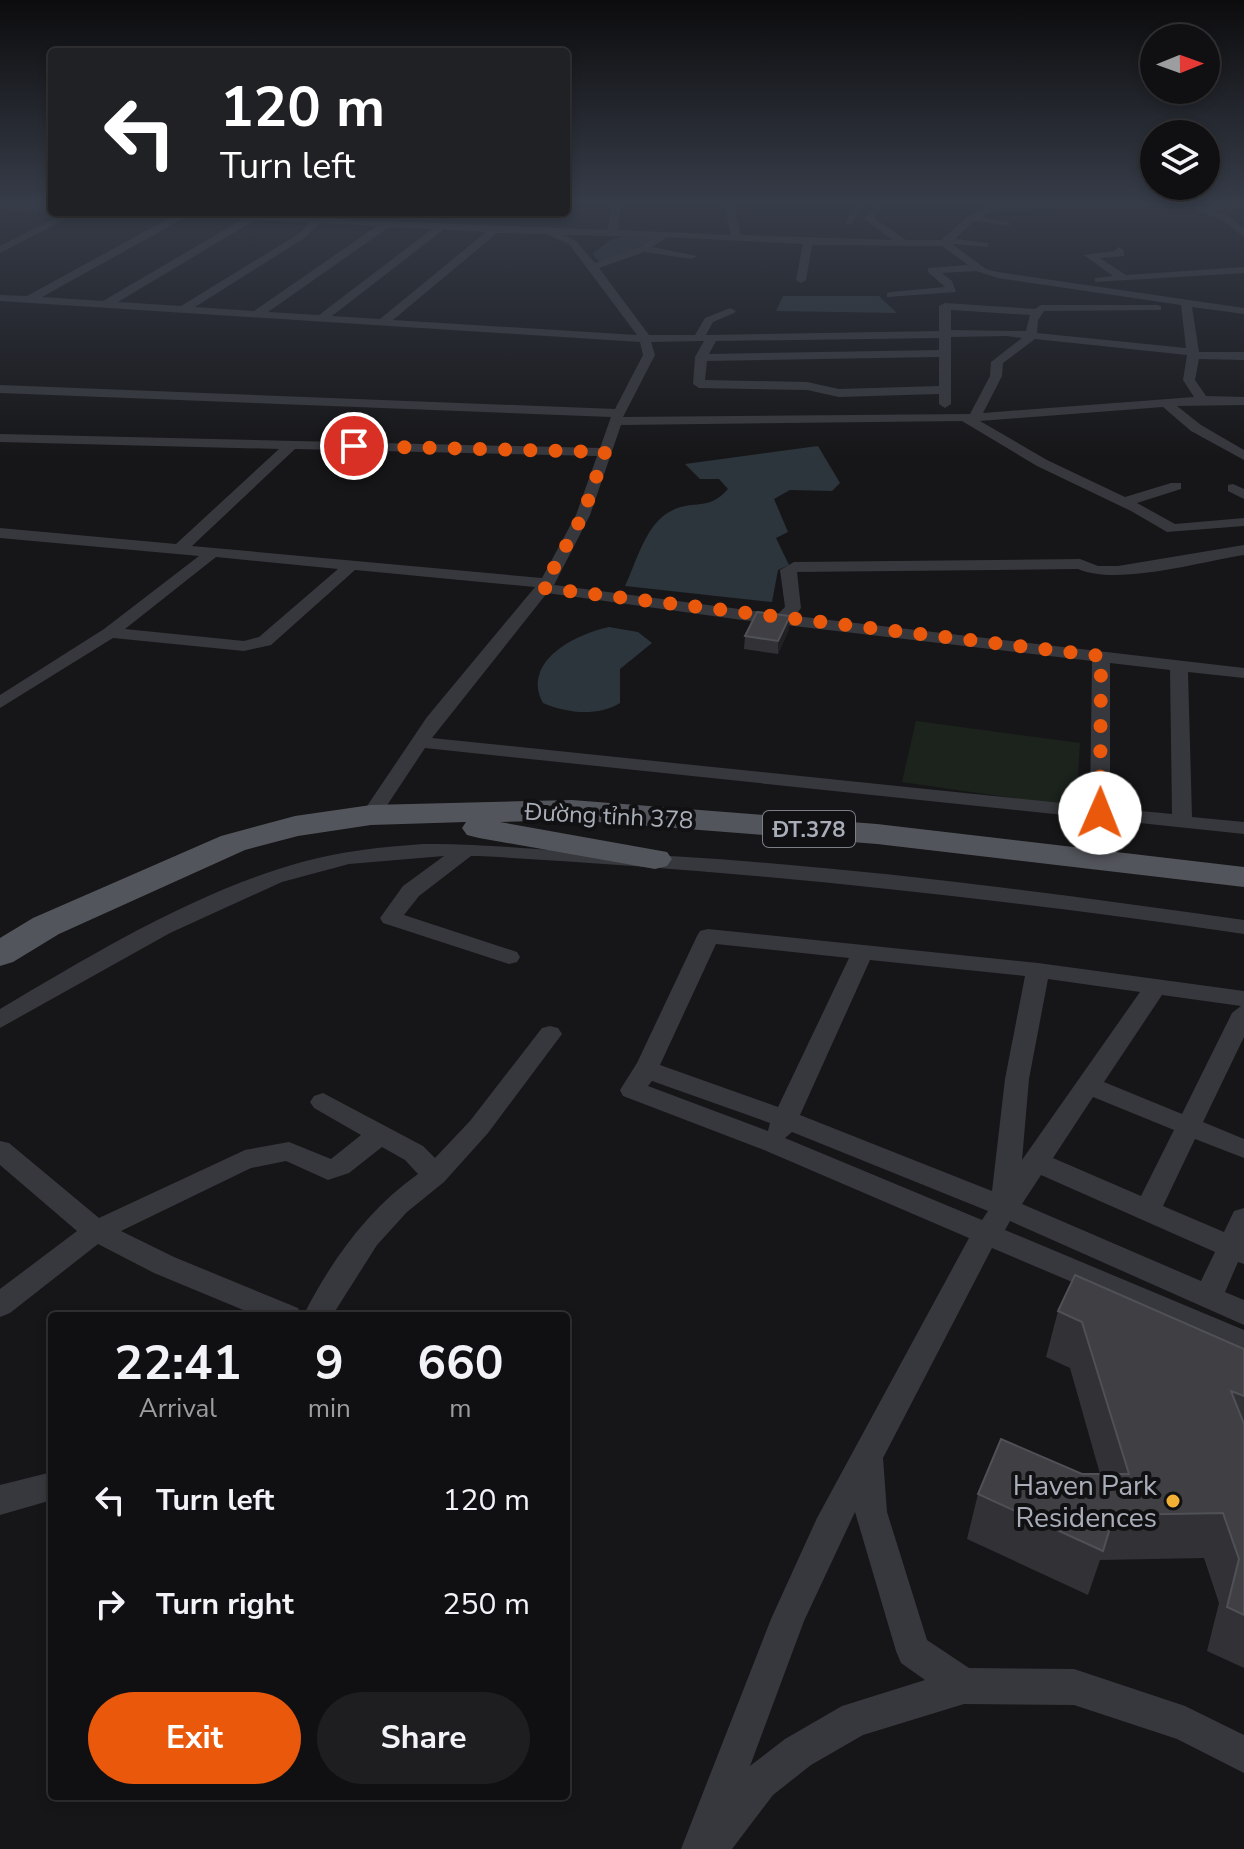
<!DOCTYPE html>
<html lang="en">
<head>
<meta charset="utf-8">
<style>
  :root { --surface:#101012; --page:#1e1e20; --text:#f1f3f6; --muted:#9c9d9f; --line:#303032; --accent:#ea580c }
  body { margin:0; font-family:"Nunito Sans",sans-serif; background:var(--page); color:var(--text); height:100vh; display:flex; flex-direction:column; font-size:30px; white-space:nowrap }
  * { box-sizing:border-box; margin:0 }
  p { font-size:26px; color:var(--muted) }
  .icon { flex:none; width:44px; height:44px; fill:none; stroke:currentColor; stroke-width:2; stroke-linecap:round; stroke-linejoin:round }
  .map { position:relative; flex:1; overflow:hidden }
  .side { position:absolute; left:48px; top:1312px; width:522px; height:488px; display:flex; flex-direction:column; background:var(--surface); border-radius:8px; box-shadow:0 4px 12px #0003,0 0 0 2px var(--line) }
  .side>* { flex:none }
  .hud { position:absolute; left:48px; top:48px; width:522px; height:168px; border-radius:8px; box-shadow:0 4px 12px #0003,0 0 0 2px var(--line); background:#202124; color:#fff; overflow:hidden }
  .needle { width:52px; rotate:89deg }
  .fabs { position:absolute; left:1140px; top:24px; display:grid; gap:16px }
  .fabs a { display:grid; place-items:center; width:80px; height:80px; border-radius:50%; background:var(--surface); box-shadow:0 4px 12px #0003,0 0 0 2px var(--line); font-size:40px }
  .pin { position:absolute; display:grid; place-items:center; width:68px; height:68px; color:#fff; margin:-34px; border:4px solid #fff; border-radius:50%; box-shadow:0 2px 8px #0007 }
  .me { position:absolute; width:88px; margin:-44px; rotate:1deg; stroke-linejoin:round; filter:drop-shadow(0 0 6px #0008) }
  .turn { display:flex; align-items:center; gap:28px; height:168px; padding:0 40px; font-size:36px }
  .turn .icon { width:104px; height:104px; stroke-width:2.5 }
  .turn b { display:block; font-size:56px; line-height:68px }
  .eta { display:flex; justify-content:space-evenly; align-items:center; height:136px; text-align:center }
  .eta b { font-size:48px; font-weight:700; line-height:56px }
  .button { display:flex; gap:16px; margin-top:auto; padding:16px 40px }
  .button a { flex:1; height:92px; border-radius:48px; background:var(--accent); color:#fff; font-size:32px; font-weight:700; line-height:92px; text-align:center }
  .button a+a { background:var(--page); color:var(--text) }
  ul { padding:0; list-style:none }
  li { display:flex; align-items:center; gap:24px; height:104px; padding:0 40px }
  li div { flex:1 }
  li b { display:block; font-size:30px }
  li em { font-style:normal }
  .map>svg:first-child { display:block }
  .green { fill:#1c231d }
  .water { fill:#2c353c }
  .lines { fill:none; stroke-linecap:round; stroke-linejoin:round }
  .street { fill:#37383d; fill-rule:evenodd }
  .primary { fill:#53555c; fill-rule:evenodd }
  .wall { fill:#323236 }
  .shaded-wall { fill:#212124 }
  .building { fill:#3f3f44; stroke:#4f5156; stroke-width:2 }
  .route { stroke:#ea580c; stroke-width:14; stroke-dasharray:0 25.2 }
  .poi-dot { fill:#f2b134; stroke:#111113; stroke-width:3 }
  .labels { text-anchor:middle; stroke-width:8; stroke-linejoin:round; paint-order:stroke }
  .shield { fill:#111113; stroke:#7b7e86; stroke-width:2 }
  .shield-label { font-size:22px; font-weight:bold; fill:#a8adb8 }
  .street-label { font-size:24px; fill:#a8adb8; stroke:#111113 }
  .near-poi-label { font-size:28px; fill:#a8adb8; stroke:#111113; text-anchor:end }
</style>
</head>
<body>
<div class="map">
<svg width="1244" height="1849" viewBox="0 0 1244 1849">
  <rect width="100%" height="100%" fill="#161618"/>
  <polygon class="green" points="916,721 1080,743 1076,807 902,782"/>
  <g class="water">
    <polygon points="625,236 656,237 631,251 600,262 592,254 610,240"/>
    <polygon points="783,296 879,296 897,313 776,311"/>
    <path d="M 818,446 L 840,483 L 832,491 L 790,490 L 774,499 L 788,532 L 776,538 L 789,565 L 778,570 L 772,602 L 625,586 C 636,563 646,523 671,511 C 693,499 708,512 728,489 L 719,479 L 700,479 L 685,464 Z"/>
    <path d="M 609,627 L 638,632 L 652,643 L 620,669 L 620,703 C 597,717 566,713 543,703 C 521,661 576,634 609,627 Z"/>
  </g>
  <g class="lines">
    <g class="street">
      <path d="M 611,200 L 621,200 L 618,230 L 731,235 L 723,200 L 732,200 L 741,235 L 893,240 L 864,219 L 879,200 L 886,202 L 874,218 L 906,240 L 941,240 L 969,216 L 986,207 L 961,200 L 994,203 L 1001,200 L 1005,205 L 1013,205 L 1097,200 L 1163,200 L 1203,206 L 1244,200 L 1244,206 L 1213,210 L 1229,216 L 1244,229 L 1244,237 L 1222,220 L 1197,210 L 1171,206 L 996,209 L 981,217 L 1009,222 L 1009,226 L 974,221 L 955,239 L 988,243 L 988,247 L 952,244 L 986,269 L 998,272 L 1244,308 L 1244,314 L 1192,307 L 1199,352 L 1244,352 L 1244,360 L 1199,359 L 1195,380 L 1206,396 L 1244,397 L 1244,405 L 1177,406 L 1201,425 L 1244,450 L 1244,460 L 1191,431 L 1163,407 L 980,421 L 1047,460 L 1125,497 L 1171,483 L 1181,483 L 1181,489 L 1137,503 L 1175,524 L 1244,518 L 1244,526 L 1167,532 L 1131,511 L 1037,466 L 962,421 L 621,425 L 590,515 L 554,585 L 778,614 L 785,607 L 780,570 L 794,562 L 1080,559 L 1098,566 L 1118,566 L 1244,545 L 1244,555 C 1200,562 1117,586 1078,569 L 797,572 L 801,608 L 795,616 L 1244,668 L 1244,678 L 1188,672 L 1192,817 L 1244,822 L 1244,834 L 425,748 L 378,819 L 364,819 L 361,815 L 427,717 L 535,587 L 355,570 L 271,645 L 244,651 L 113,638 L 0,708 L 0,695 L 104,629 L 199,556 L 0,538 L 0,528 L 176,544 L 279,449 L 0,442 L 0,434 L 600,448 L 611,417 L 0,393 L 0,385 L 615,409 L 643,355 L 640,342 L 0,301 L 0,295 L 27,296 L 175,215 L 159,212 L 608,230 ZM 188,216 L 243,219 L 103,301 L 42,297 ZM 255,220 L 310,223 L 297,235 L 181,306 L 118,302 ZM 321,223 L 377,226 L 254,311 L 195,307 L 303,239 ZM 389,227 L 432,229 L 319,315 L 268,312 ZM 443,230 L 486,232 L 380,319 L 332,316 ZM 497,233 L 546,234 L 569,244 L 637,335 L 393,320 ZM 563,235 L 655,237 L 639,247 L 595,263 L 575,240 ZM 667,237 L 803,244 L 796,280 L 801,283 L 806,280 L 812,245 L 942,246 L 968,265 L 928,268 L 928,272 L 945,287 L 891,292 L 887,293 L 887,297 L 956,292 L 952,281 L 942,273 L 976,271 L 998,278 L 1181,305 L 1186,348 L 1037,333 L 1038,320 L 1044,311 L 1161,310 L 1161,306 L 1157,305 L 1041,305 L 1035,309 L 945,303 L 939,306 L 939,331 L 706,335 L 713,322 L 734,313 L 736,311 L 730,308 L 705,318 L 695,335 L 649,335 L 599,268 L 644,252 L 692,259 L 697,256 L 652,247 ZM 951,310 L 1030,315 L 1026,331 L 951,330 ZM 1007,336 L 1022,338 L 991,362 L 990,376 L 970,414 L 623,417 L 655,355 L 651,342 L 704,341 L 695,357 L 693,384 L 699,388 L 807,390 L 839,397 L 939,394 L 939,404 L 945,408 L 951,404 L 951,337 ZM 939,338 L 939,350 L 709,354 L 716,341 ZM 1035,339 L 1187,355 L 1183,380 L 1194,397 L 983,413 L 1002,376 L 1003,363 ZM 939,357 L 939,386 L 839,389 L 807,382 L 705,380 L 707,361 ZM 295,449 L 597,456 L 576,515 L 542,578 L 192,546 ZM 216,557 L 338,569 L 259,637 L 244,641 L 125,629 ZM 547,593 L 742,620 L 1092,661 L 1090,806 L 432,738 ZM 1110,663 L 1170,670 L 1172,814 L 1110,808 Z"/>
      <polygon points="857,200 866,200 851,224 845,224"/>
      <polygon points="0,202 52,205 52,211 0,208"/>
      <polygon points="67,212 79,212 0,253 0,246"/>
      <polygon points="1119,247 1124,250 1124,256 1100,258 1126,275 1244,267 1244,273 1095,282 1095,278 1113,276 1084,255 1114,251"/>
      <polygon points="1233,484 1244,489 1244,499 1228,491 1228,485"/>
      <path d="M 423,844 C 480,843 536,850 593,852 C 811,861 1028,889 1244,920 L 1244,934 C 990,897 736,870 479,856 L 471,856 L 419,896 L 404,915 L 517,952 L 520,957 L 517,962 L 509,964 L 383,923 L 380,918 L 403,886 L 444,856 L 349,864 L 282,882 L 170,933 L 0,1028 L 0,1009 C 95,953 195,892 302,862 C 342,851 382,847 423,844 Z"/>
      <path d="M 708,929 L 1038,963 L 1244,991 L 1244,1037 L 1203,1122 L 1244,1139 L 1244,1158 L 1195,1139 L 1163,1206 L 1224,1232 L 1234,1211 L 1244,1208 L 1244,1264 L 1238,1262 L 1225,1292 L 1244,1300 L 1244,1325 L 1010,1221 L 1005,1230 L 1244,1330 L 1244,1355 L 992,1248 L 883,1458 L 887,1512 L 927,1640 L 969,1668 L 1074,1669 L 1185,1706 L 1244,1735 L 1244,1773 L 1177,1739 L 1074,1705 L 964,1704 L 863,1735 L 811,1765 L 773,1795 L 732,1849 L 681,1849 L 771,1619 L 817,1518 L 969,1238 L 764,1150 L 623,1096 L 620,1090 L 637,1063 L 697,936 L 700,931 ZM 716,944 L 849,958 L 778,1107 L 660,1065 ZM 870,960 L 1025,976 L 1005,1079 L 992,1191 L 800,1115 ZM 1048,979 L 1140,992 L 1022,1160 L 1029,1079 ZM 1162,995 L 1241,1006 L 1232,1013 L 1182,1114 L 1104,1082 ZM 652,1081 L 770,1123 L 768,1131 L 648,1086 ZM 1093,1097 L 1174,1130 L 1141,1196 L 1053,1158 ZM 792,1132 L 988,1211 L 982,1220 L 785,1138 ZM 1041,1175 L 1215,1252 L 1201,1281 L 1022,1204 ZM 855,1512 L 896,1651 L 901,1663 L 925,1680 L 842,1706 L 785,1739 L 750,1766 L 804,1621 Z"/>
      <path d="M 550,1026 L 558,1028 L 562,1034 L 488,1133 L 444,1182 L 407,1212 L 377,1245 L 332,1316 L 303,1316 C 331,1261 367,1210 418,1174 L 405,1160 L 382,1147 L 349,1173 L 328,1180 L 286,1161 L 251,1168 L 121,1231 L 174,1257 L 298,1308 L 302,1316 L 258,1316 L 154,1273 L 98,1244 L 10,1313 L 0,1317 L 0,1289 L 77,1231 L 0,1165 L 0,1141 L 9,1143 L 99,1218 L 245,1150 L 289,1142 L 331,1159 L 361,1135 L 314,1108 L 310,1102 L 314,1096 L 323,1093 L 423,1146 L 435,1158 L 470,1121 L 542,1028 Z"/>
      <polygon points="52,1472 52,1500 0,1515 0,1485"/>
    </g>
    <polygon class="primary" points="572,800 877,824 1244,867 1244,887 877,844 572,820 500,822 667,852 672,859 667,866 655,869 479,838 467,835 462,828 466,822 371,825 298,836 245,850 59,934 13,962 0,966 0,938 33,918 221,836 295,816 371,805"/>
  </g>
  <g class="wall">
    <polygon points="789,629 778,654 744,649 745,636"/>
    <polygon points="1058,1311 1244,1349 1244,1668 1207,1651 1219,1603 1204,1558 1100,1560 1088,1595 967,1539 978,1494 1082,1474 1100,1474 1070,1368 1046,1357"/>
  </g>
  <polygon class="shaded-wall" points="790,616 789,629 778,654 778,641"/>
  <g class="building">
    <polygon points="757,612 790,616 778,641 745,636"/>
    <polygon points="1075,1275 1244,1349 1244,1396 1231,1391 1244,1424 1244,1615 1227,1607 1239,1559 1223,1513 1114,1515 1103,1551 978,1494 1001,1439 1082,1474 1129,1474 1082,1322 1058,1311"/>
  </g>
  <linearGradient id="sky" x2="0" y2="1"><stop stop-color="#0c0c0d"/><stop offset="0.44" stop-color="#363c48"/><stop offset="1" stop-color="#363c48" stop-opacity="0"/></linearGradient>
  <rect width="1244" height="459" fill="url(#sky)"/>
  <g class="lines">
    <polyline class="route" points="354,446 605,452 583,515 543,588 1101,656 1100,813"/>
  </g>
  <circle class="poi-dot" cx="1173" cy="1501" r="8"/>
  <g class="labels">
    <rect class="shield" x="763" y="811" width="92" height="36" rx="6"/>
    <g class="shield-label">
      <text x="809" y="837">ĐT.378</text>
    </g>
    <g class="street-label">
      <text transform="translate(609 816) rotate(3)" y="8">Đường tỉnh 378</text>
    </g>
    <g class="near-poi-label">
      <text x="1157" y="1495">Haven Park<tspan x="1157" dy="32">Residences</tspan></text>
    </g>
  </g>
</svg>
<div class="fabs">
<a><svg class="needle" viewBox="-14 -14 28 28"><path d="M0-13l5 13h-10z" fill="#e53935"/><path d="M0 13l5-13h-10z" fill="#9c9d9f"/></svg></a>
<a><svg class="icon" aria-label="layers" viewBox="0 0 24 24"><path d="M12 4l9 5-9 5-9-5zM3 14l9 5 9-5"/></svg></a>
</div>
<div class="pin" style="left:354px;top:446px;background:#d93025"><svg class="icon" aria-label="arrive" viewBox="0 0 24 24"><path d="M6 21V4h12l-3 4 3 4H6"/></svg></div>
<svg class="me" style="left:1100px;top:813px" viewBox="-20 -20 40 40"><circle r="19" fill="#fff"/><path d="M0-13L10 11 0 6-10 11z" fill="#ea580c"/></svg>
<div class="hud">
<div class="turn"><svg class="icon" aria-label="left" viewBox="0 0 24 24"><path d="M17 20v-9H6M10 6l-5 5 5 5"/></svg><div><b>120 m</b>Turn left</div></div>
</div>
<section class="side">
<div class="eta">
<div><b>22:41</b><p>Arrival</p></div>
<div><b>9</b><p>min</p></div>
<div><b>660</b><p>m</p></div>
</div>
<ul>
<li><svg class="icon" aria-label="left" viewBox="0 0 24 24"><path d="M17 20v-9H6M10 6l-5 5 5 5"/></svg><div><b>Turn left</b></div><em>120 m</em></li>
<li><svg class="icon" aria-label="right" viewBox="0 0 24 24"><path d="M7 20v-9h11M14 6l5 5-5 5"/></svg><div><b>Turn right</b></div><em>250 m</em></li>
</ul>
<div class="button"><a>Exit</a><a>Share</a></div>
</section>
</div>
</body>
</html>
